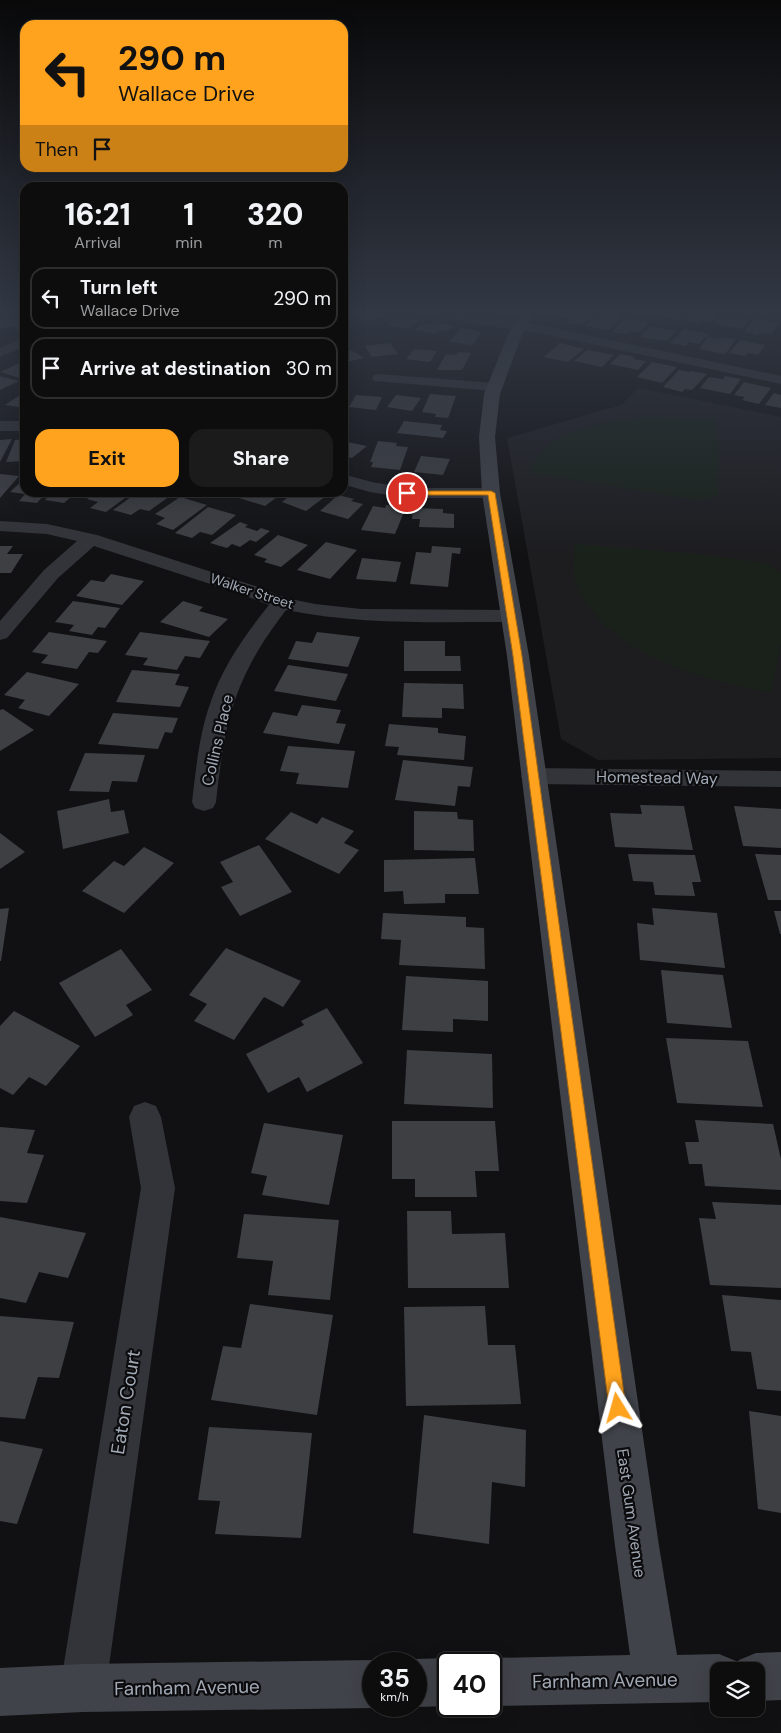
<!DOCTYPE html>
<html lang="en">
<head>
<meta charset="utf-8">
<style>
  :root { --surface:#0d0d0e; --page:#1b1b1c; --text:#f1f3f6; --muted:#9a9c9e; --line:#2d2d2e; --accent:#ffa21d }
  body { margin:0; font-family:"DM Sans",sans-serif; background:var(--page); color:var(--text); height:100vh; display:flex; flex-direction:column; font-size:19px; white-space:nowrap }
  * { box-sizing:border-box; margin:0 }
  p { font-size:16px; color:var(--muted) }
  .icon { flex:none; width:28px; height:28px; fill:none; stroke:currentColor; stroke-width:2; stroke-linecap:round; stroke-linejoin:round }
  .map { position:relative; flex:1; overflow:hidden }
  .drawer { position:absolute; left:20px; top:182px; width:328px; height:315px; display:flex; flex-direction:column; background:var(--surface); border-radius:15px; box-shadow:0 5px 20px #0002,0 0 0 1px var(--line) }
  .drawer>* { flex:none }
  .banner { position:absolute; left:20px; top:20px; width:328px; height:152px; border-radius:15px; box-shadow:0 5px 20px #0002,0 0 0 1px var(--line); background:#ffa21d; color:#111; overflow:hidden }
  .tools { position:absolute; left:710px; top:1662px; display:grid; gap:10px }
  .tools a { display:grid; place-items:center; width:55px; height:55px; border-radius:10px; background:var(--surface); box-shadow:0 5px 20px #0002,0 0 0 1px var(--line); font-size:25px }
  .speed { position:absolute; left:362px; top:1652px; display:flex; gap:10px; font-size:25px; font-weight:700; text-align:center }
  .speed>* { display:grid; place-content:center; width:65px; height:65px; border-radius:50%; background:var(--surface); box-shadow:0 5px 20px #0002,0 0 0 1px var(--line); line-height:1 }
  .speed small { font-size:12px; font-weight:400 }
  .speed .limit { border:2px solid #111; border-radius:8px; background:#fff; color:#111 }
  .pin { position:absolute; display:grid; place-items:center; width:42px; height:42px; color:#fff; margin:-21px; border:2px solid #fff; border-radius:50%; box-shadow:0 1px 5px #0007 }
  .me { position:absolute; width:55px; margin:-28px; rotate:352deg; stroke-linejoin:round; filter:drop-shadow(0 0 4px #0008) }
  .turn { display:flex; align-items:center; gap:18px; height:105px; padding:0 15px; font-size:22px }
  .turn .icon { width:65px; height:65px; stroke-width:2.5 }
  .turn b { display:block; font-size:35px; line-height:42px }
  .then { display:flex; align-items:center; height:48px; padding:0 15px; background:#0003; gap:10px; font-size:19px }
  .eta { display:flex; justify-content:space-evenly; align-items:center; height:85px; text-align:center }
  .eta b { font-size:30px; font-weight:800; line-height:35px }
  .cta { display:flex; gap:10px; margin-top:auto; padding:10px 15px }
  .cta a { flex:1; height:58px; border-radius:15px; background:var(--accent); color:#111; font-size:20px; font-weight:800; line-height:58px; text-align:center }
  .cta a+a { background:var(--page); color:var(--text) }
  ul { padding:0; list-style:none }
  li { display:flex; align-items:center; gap:15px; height:62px; margin:0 10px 8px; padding:0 5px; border:2px solid var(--line); border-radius:15px }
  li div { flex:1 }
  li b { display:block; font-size:19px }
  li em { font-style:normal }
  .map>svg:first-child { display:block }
  .built { fill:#1d1d20 }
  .green { fill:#19211a }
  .building { fill:#3d3f43 }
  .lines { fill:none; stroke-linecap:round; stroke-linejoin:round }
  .street { fill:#323439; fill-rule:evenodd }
  .secondary { fill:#404349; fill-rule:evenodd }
  .route { fill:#ffa21d; stroke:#a66913 }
  .labels { text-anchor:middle; stroke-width:4.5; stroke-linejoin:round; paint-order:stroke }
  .far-street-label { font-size:14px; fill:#a1a9b5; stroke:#0c0c0e }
  .street-label { font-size:16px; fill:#a1a9b5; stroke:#0c0c0e }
  .near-street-label { font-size:19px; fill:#a1a9b5; stroke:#0c0c0e }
</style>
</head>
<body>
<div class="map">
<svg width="781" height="1733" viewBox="0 0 781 1733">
  <rect width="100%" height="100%" fill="#111113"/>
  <polygon class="built" points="639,388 781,417 781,758 598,760 561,739 507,438 621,405"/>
  <g class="green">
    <path d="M 648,417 L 714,418 L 719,452 L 718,496 L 701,501 L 530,473 C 542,429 610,420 648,417 Z"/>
    <path d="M 575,544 L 697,554 L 766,563 L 781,573 L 781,644 L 771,693 C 705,680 605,655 577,585 C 571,572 574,558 575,544 Z"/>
  </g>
  <g class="building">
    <polygon points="357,314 389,314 382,319 376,318 372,321 352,317"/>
    <polygon points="565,314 595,314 581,325 567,323 571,319 561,317"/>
    <polygon points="610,314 623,317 608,330 585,326 598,315 607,317"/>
    <polygon points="660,314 687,314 680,321 657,316"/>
    <polygon points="692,314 719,314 710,323 701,321 699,324 684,321"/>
    <polygon points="5,316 25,322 25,326 18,329 10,326 4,329 0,327 0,318"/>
    <polygon points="400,316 420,320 408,329 387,325 392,321 386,320 390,317 396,318"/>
    <polygon points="722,316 729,318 730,316 749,320 741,329 714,324"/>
    <polygon points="625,318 649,322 640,332 630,331 627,334 612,332"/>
    <polygon points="755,318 780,323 771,334 760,332 758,335 744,332"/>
    <polygon points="435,322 454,326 447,332 440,330 435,334 414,330 423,323 433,325"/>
    <polygon points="650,326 676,331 667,341 640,337"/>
    <polygon points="461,328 476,330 474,331 482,332 472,345 449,342"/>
    <polygon points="684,329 708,334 699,344 689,342 686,346 670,343"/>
    <polygon points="708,337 720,339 721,337 736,339 725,354 699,349"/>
    <polygon points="740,340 765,345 758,355 748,353 745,356 729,353"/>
    <polygon points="390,343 398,354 372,357 365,346"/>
    <polygon points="560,343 584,349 568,362 544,357"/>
    <polygon points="414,349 437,351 430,362 406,359"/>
    <polygon points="351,350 364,358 342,363 342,352"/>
    <polygon points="587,350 614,355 602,367 574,361"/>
    <polygon points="458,352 471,353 462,370 437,370 446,354 456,355"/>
    <polygon points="620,354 635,357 633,359 646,361 638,370 610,364"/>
    <polygon points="22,362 25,363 25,378 23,379 0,372"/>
    <polygon points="652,362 677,367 662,383 637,377"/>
    <polygon points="679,370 690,372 692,371 707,374 692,390 685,389 682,392 663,387"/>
    <polygon points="0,376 19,381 0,390"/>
    <polygon points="725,376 741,379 730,394 700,388 709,377 723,379"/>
    <polygon points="744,382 771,388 759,404 742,400 745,397 734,395"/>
    <polygon points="25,392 25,408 5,405"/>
    <polygon points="774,393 781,395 781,408 765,405"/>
    <polygon points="430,394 456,396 448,418 435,417 436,414 422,412"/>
    <polygon points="356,395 382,397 376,410 349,407"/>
    <polygon points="396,395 421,398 412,411 387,407"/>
    <polygon points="404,421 442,425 440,430 447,431 443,438 397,433"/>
    <polygon points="12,439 0,462 0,440"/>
    <polygon points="25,439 25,461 6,462 15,440"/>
    <polygon points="342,441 367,446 352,458 342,456"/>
    <polygon points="378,441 397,443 396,446 408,447 400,470 371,467 373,462 370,462"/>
    <polygon points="421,456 450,459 443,475 414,472"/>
    <polygon points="0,474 19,476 0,498"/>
    <polygon points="25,478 25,494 10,492"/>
    <polygon points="27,492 47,492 37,503 19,501"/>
    <polygon points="53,492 86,492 81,497 72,496 64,503 45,500"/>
    <polygon points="96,492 133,492 106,512 90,508 98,502 87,499"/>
    <polygon points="138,492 159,492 170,496 149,511 140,509 131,515 113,510"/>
    <polygon points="247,492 284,492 265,506 239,498"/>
    <polygon points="294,492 327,492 330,493 306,511 282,502"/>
    <polygon points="338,495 354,499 351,501 363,504 348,519 320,511"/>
    <polygon points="180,497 207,505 173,530 156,524 165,518 155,514"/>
    <polygon points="386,505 406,507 395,534 361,530 373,506 385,508"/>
    <polygon points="208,507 236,515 212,535 200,532 192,538 175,533"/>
    <polygon points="413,508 443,509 443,513 454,514 454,528 419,527 420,519 412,519"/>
    <polygon points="240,522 248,525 245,527 257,531 261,528 270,531 256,542 250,540 240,547 232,544 227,548 210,543"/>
    <polygon points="278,535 308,545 281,567 264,562 267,559 254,555"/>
    <polygon points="326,542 357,550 330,579 297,570"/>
    <polygon points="0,546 13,546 7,554 23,554 11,573 0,573"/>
    <polygon points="432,546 461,548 460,554 452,553 448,587 410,584 416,552 431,553"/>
    <polygon points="362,558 401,562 396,582 356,579"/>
    <polygon points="111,574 144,581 122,605 76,596 91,580 104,582"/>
    <polygon points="73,601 120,608 105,628 98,627 92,635 69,631 74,625 55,622"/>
    <polygon points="183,601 203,607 199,611 228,619 209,637 160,622"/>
    <polygon points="49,632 107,641 98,653 89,652 77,669 41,663 48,655 32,652"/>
    <polygon points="140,632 210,641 200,658 185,656 177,670 143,665 148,658 125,655"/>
    <polygon points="317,632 360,637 348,667 288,659 296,641 312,643"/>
    <polygon points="404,641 445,641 445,656 460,656 461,671 404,671"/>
    <polygon points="288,665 348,674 336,701 274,691"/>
    <polygon points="132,670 180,674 175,685 189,687 180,707 116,702"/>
    <polygon points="27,672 79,684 49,716 18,708 25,700 4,695"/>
    <polygon points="404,683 463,684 464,709 442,708 442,718 402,717"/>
    <polygon points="302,705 341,710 336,723 346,724 339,744 263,733 273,712 297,716"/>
    <polygon points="3,709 34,730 0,751 0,710"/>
    <polygon points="113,713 178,718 172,733 165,732 158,749 98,744"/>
    <polygon points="389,724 438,728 438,733 466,736 464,760 397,755 399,747 385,746"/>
    <polygon points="288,746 355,751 348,788 296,784 299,773 280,771"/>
    <polygon points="85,753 145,755 137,782 112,781 109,792 69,791"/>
    <polygon points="403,760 473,767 470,787 458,786 455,806 395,800"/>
    <polygon points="109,799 111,812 124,810 129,833 63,849 57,811"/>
    <polygon points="640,805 684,806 693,850 615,847 610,813 642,814"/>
    <polygon points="734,806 781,809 781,848 743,846"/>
    <polygon points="414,811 457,812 458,819 473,820 474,851 414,850"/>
    <polygon points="291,812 317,824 322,817 354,831 344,843 359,850 339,874 265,839"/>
    <polygon points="0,833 25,852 0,869"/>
    <polygon points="259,845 292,892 240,916 221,887 233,882 220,862"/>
    <polygon points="144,847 174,863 124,913 82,891 114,861 124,866"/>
    <polygon points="628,854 695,855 701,882 692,882 695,896 655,895 653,882 633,881"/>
    <polygon points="755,854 781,855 781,900 768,900"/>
    <polygon points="475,858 479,894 445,894 445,903 404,904 403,891 384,892 384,860"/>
    <polygon points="9,908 1,961 0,961 0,909"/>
    <polygon points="652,908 717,913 725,968 640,960 637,923 654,925"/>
    <polygon points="774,911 781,911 781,934 780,934"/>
    <polygon points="383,913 466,917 466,927 484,928 485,969 399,965 401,940 381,939"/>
    <polygon points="226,948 301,981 283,1007 264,997 234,1040 194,1021 207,1004 189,995"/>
    <polygon points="121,949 152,990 126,1005 133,1015 95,1037 59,983"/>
    <polygon points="661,970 723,975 732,1028 667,1023"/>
    <polygon points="406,976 488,981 488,1021 453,1019 453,1032 402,1030"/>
    <polygon points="327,1008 363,1063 307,1092 299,1077 268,1093 246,1054 304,1025 301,1021"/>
    <polygon points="14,1011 80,1046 46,1086 29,1077 13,1095 0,1088 0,1026"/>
    <polygon points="666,1038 748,1041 763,1107 677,1103"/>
    <polygon points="407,1050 492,1054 493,1108 404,1104"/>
    <polygon points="695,1120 773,1124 781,1159 781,1190 705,1186 702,1164 689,1164 685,1142 699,1142"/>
    <polygon points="392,1121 495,1121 499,1171 475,1171 477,1197 415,1197 415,1179 392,1179"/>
    <polygon points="264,1123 343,1135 329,1205 262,1195 267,1176 251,1173"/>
    <polygon points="0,1127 35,1130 27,1153 44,1155 27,1203 0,1201"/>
    <polygon points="712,1202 781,1205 781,1288 710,1285 699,1218 716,1219"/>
    <polygon points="407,1211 451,1211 452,1234 505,1233 509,1288 408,1288"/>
    <polygon points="244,1214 339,1220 330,1300 268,1295 273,1261 237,1258"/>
    <polygon points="0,1217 86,1233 68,1278 39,1272 26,1303 0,1298"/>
    <polygon points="722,1295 781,1300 781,1391 757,1389 751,1352 731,1351"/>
    <polygon points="250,1304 333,1315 317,1415 211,1400 223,1346 241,1348"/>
    <polygon points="485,1306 488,1345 515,1345 521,1404 406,1406 404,1307"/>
    <polygon points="0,1316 74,1322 59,1378 38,1377 25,1419 0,1417"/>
    <polygon points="749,1411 781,1416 781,1513 758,1509"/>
    <polygon points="424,1415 526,1430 525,1487 492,1482 489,1544 413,1533"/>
    <polygon points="209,1427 312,1433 301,1538 215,1534 220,1501 198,1500"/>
    <polygon points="0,1441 43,1449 17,1524 0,1521"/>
  </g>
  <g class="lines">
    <g class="street">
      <polygon points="432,314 461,314 544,326 781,376 781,384 544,334 438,318"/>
      <polygon points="758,314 781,314 781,321 760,317"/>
      <polygon points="25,337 25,346 0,357 0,348"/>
      <polygon points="379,374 494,383 499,384 501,387 499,390 494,391 374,381 372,378 374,375"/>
      <rect x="0" y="421" width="25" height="10"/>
      <polygon points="342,474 372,482 407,488 491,488 497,489 500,493 497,497 491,498 407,498 370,492 342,484"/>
      <path d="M 0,521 L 47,524 L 97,535 L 255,586 L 286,598 L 315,604 L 361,609 L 510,610 L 517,612 L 520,616 L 517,620 L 510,622 C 435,622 360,625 286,610 C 234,678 225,719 216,802 L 213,808 L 204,811 L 195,808 L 192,802 C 196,769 199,735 210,704 C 222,667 245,635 269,605 L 241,594 L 94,546 L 58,578 L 7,638 L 0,640 L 0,621 L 44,570 L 77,541 L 47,534 L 0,531 Z"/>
      <polygon points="533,768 781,771 781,787 533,784 525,782 521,776 525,770"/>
      <polygon points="145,1102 156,1106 161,1117 175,1188 106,1688 99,1704 83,1711 67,1704 60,1688 141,1188 129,1117 134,1106"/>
    </g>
    <g class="secondary">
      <polygon points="521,314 534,314 521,337 500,394 495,437 500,493 529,656 659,1546 677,1655 719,1654 736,1661 737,1664 739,1660 756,1653 781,1652 781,1700 756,1701 756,1671 719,1671 719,1702 491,1706 491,1664 477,1664 491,1658 630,1655 615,1546 507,656 482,493 479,437 484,394 507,337"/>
      <polygon points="449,1658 463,1664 449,1664 449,1706 416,1707 414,1706 416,1706 416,1664 404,1664 416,1659"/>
      <polygon points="374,1660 384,1664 374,1664 374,1706 379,1706 374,1708 83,1712 0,1716 0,1668 83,1664"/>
    </g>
  </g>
  <linearGradient id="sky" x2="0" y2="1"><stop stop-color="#09090a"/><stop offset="0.56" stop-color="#323844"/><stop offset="1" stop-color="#323844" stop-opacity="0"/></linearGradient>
  <rect width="781" height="556" fill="url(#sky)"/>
  <polygon class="route" points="491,491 495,493 522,656 626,1408 624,1414 618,1417 612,1414 609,1408 513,656 488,495 407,495 403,493 407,491"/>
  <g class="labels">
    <g class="far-street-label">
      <text transform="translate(252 591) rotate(18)" y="5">Walker Street</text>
    </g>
    <g class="street-label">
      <text transform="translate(217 740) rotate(-77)" y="6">Collins Place</text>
      <text transform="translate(657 777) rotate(1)" y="6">Homestead Way</text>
      <text transform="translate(632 1513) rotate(82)" y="6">East Gum Avenue</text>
    </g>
    <g class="near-street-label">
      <text transform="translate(125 1402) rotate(-81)" y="7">Eaton Court</text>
      <text transform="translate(605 1680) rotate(-1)" y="7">Farnham Avenue</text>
      <text transform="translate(187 1687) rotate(-1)" y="7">Farnham Avenue</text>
    </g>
  </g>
</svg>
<div class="tools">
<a><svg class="icon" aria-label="layers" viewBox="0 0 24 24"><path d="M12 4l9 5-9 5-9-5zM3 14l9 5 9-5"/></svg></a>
</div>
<div class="speed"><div>35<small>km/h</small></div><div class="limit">40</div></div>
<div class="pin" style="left:407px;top:493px;background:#d93025"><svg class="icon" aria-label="arrive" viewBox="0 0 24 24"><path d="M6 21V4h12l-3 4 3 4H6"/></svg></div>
<svg class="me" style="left:618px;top:1408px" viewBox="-20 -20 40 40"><path d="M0-17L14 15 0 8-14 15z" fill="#ffa21d" stroke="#fff" stroke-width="4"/></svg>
<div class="banner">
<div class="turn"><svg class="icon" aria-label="left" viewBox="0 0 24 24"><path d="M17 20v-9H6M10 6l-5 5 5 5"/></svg><div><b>290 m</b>Wallace Drive</div></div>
<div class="then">Then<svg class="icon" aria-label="arrive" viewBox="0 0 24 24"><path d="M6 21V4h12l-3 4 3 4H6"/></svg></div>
</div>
<section class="drawer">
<div class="eta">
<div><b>16:21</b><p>Arrival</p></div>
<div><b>1</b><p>min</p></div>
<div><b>320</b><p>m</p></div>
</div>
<ul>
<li><svg class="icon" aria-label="left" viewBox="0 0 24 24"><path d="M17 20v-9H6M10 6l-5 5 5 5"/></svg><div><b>Turn left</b><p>Wallace Drive</p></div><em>290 m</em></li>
<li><svg class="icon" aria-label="arrive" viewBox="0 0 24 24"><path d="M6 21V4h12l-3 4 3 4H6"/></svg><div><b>Arrive at destination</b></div><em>30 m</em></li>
</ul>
<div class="cta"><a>Exit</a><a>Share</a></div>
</section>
</div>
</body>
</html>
